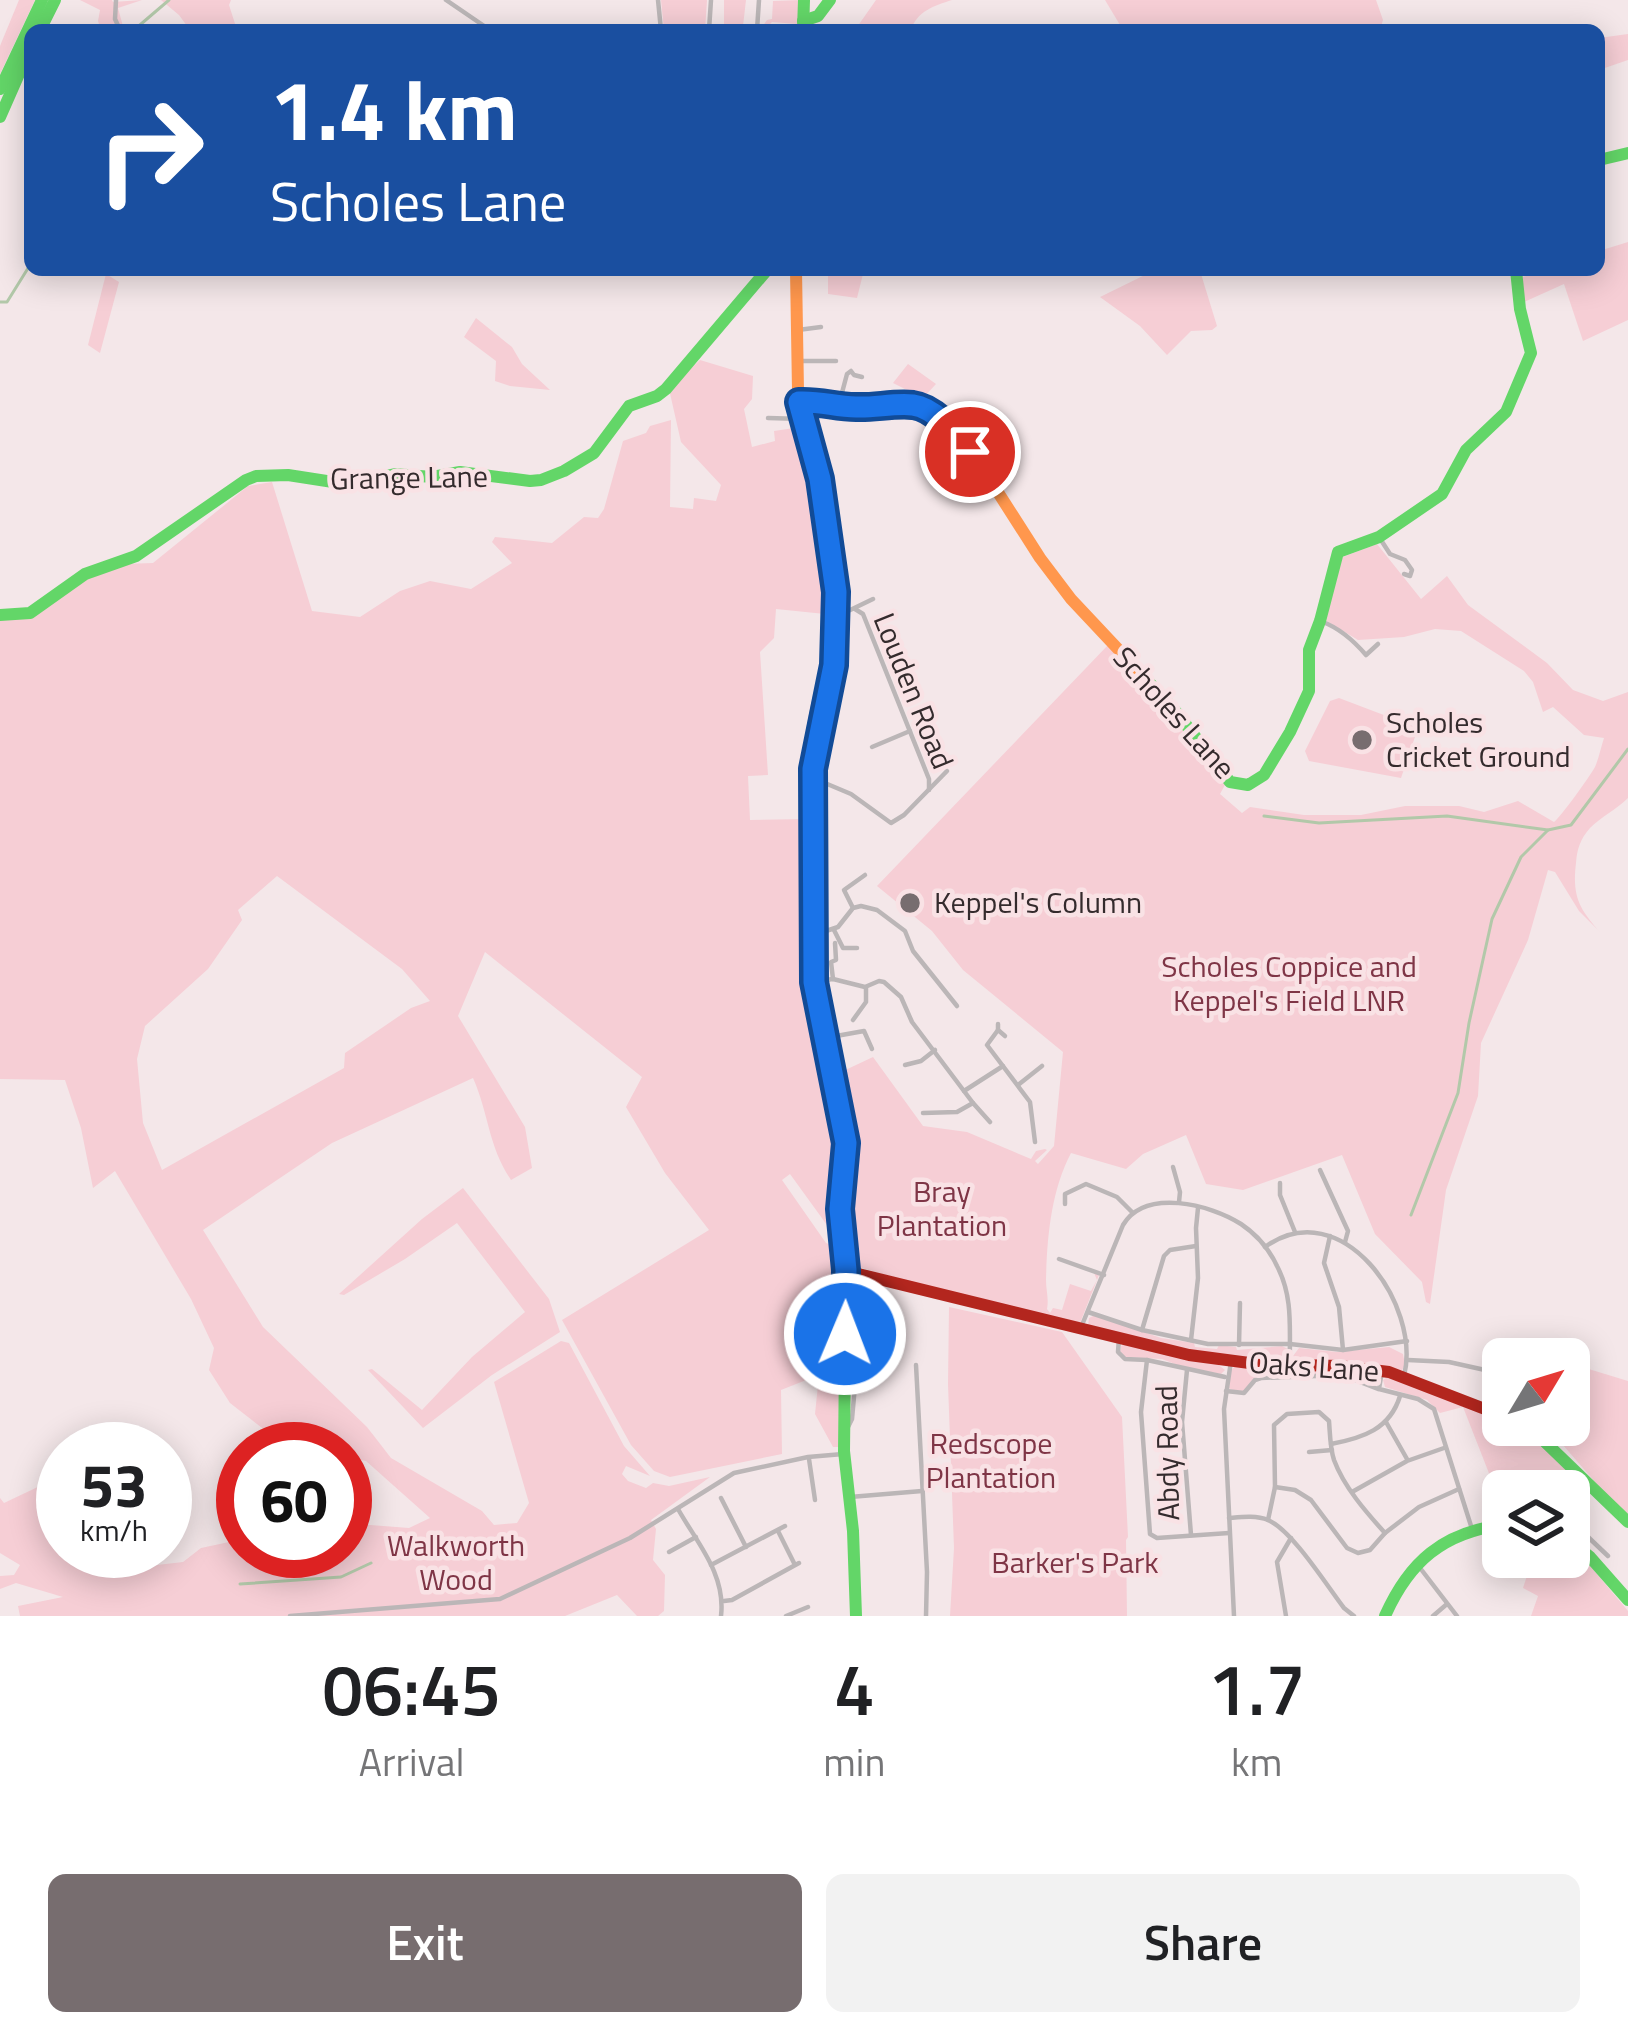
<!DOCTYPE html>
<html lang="en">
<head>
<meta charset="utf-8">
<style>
  :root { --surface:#fff; --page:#f2f2f2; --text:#202124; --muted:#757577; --accent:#776d6f }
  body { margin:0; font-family:"Titillium Web",sans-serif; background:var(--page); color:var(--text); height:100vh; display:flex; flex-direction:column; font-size:45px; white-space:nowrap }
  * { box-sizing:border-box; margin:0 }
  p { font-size:39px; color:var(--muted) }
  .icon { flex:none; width:66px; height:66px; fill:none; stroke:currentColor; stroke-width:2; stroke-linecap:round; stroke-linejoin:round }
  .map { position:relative; height:1616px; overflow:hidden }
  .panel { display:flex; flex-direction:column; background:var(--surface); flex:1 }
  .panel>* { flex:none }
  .guide { position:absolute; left:24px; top:24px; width:1581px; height:252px; border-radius:18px; box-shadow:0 6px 30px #0003; background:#1a4fa0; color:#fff; overflow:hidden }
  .needle { width:78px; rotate:52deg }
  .tools { position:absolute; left:1482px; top:1338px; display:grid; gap:24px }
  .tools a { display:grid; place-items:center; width:108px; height:108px; border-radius:18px; background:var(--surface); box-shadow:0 6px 30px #0003; font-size:60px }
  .speed { position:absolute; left:36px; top:1422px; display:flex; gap:24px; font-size:60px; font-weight:700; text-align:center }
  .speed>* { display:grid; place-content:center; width:156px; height:156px; border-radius:50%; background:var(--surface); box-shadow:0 6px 30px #0003; line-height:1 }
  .speed small { font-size:30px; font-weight:400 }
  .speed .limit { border:18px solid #d22; background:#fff; color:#111 }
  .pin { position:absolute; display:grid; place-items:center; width:102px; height:102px; color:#fff; margin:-51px; border:6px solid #fff; border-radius:50%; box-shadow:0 3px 12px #0007 }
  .me { position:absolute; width:132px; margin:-66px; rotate:1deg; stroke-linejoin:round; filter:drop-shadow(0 0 9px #0008) }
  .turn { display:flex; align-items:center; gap:42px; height:252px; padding:0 48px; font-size:54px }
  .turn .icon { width:156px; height:156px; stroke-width:2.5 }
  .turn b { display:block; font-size:84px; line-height:102px }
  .eta { display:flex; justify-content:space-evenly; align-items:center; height:204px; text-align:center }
  .eta b { font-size:72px; font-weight:600; line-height:84px }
  .button { display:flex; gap:24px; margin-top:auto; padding:24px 48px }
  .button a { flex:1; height:138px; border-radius:18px; background:var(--accent); color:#fff; font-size:48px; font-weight:600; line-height:138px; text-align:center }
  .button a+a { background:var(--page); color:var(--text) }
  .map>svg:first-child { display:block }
  .green { fill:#f6ced5; fill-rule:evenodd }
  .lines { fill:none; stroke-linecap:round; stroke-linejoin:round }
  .stream { stroke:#b2c8a9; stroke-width:3 }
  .street { stroke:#bbb6b7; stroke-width:4.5 }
  .fast { stroke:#63d668; stroke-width:12 }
  .slow { stroke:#ff974d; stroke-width:12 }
  .jam { stroke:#b3261e; stroke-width:12 }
  .route-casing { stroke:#114b97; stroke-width:30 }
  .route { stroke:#1a73e8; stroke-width:21 }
  .poi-dot { fill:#776d6f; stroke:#f9e2e5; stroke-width:4.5 }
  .labels { text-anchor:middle; stroke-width:9; stroke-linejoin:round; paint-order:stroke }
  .street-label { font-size:30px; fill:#342b2d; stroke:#f9e2e5 }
  .poi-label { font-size:30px; fill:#342b2d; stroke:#f9e2e5; text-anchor:start }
  .park-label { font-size:30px; fill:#7f3546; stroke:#f9e2e5 }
</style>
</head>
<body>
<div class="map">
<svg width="1628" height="1616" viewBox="0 0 1628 1616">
  <rect width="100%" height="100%" fill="#f4e7e9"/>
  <g class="green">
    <polygon points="19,0 35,0 0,74 0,46"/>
    <polygon points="80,0 112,0 113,2 142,0 118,8 124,30 101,30 98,21 100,10"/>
    <polygon points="161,0 231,0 229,5 237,30 190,30 179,15"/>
    <polygon points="661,0 707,0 705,30 664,30"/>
    <polygon points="724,0 746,0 743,26 754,29 724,30"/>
    <polygon points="801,0 797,24 772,22 769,25 786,27 768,30 762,27 767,20 772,19 773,1"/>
    <path d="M 876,0 L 952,0 C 934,6 917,11 911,30 L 855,30 Z"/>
    <polygon points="1105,0 1376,0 1383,20 1380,30 1123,30"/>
    <polygon points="1628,34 1628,60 1599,70 1599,38"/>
    <polygon points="1628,242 1628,320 1583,341 1564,284 1522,303 1523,277 1542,270 1599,270 1599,251"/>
    <polygon points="828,270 864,270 857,298 828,294"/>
    <polygon points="1155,270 1202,270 1201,274 1217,326 1212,330 1191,331 1167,355 1140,326 1100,297"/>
    <polygon points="106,274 119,282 100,353 88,345"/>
    <polygon points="476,318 512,347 522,364 550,390 510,386 495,381 496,361 464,337"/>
    <path d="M 700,360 L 753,376 L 752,399 L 744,409 L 752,447 L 775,441 L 774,431 L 801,427 L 830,572 L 831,610 L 825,614 L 776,609 L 774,638 L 760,652 L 768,775 L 748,776 L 750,820 L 808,819 L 806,987 L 841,1147 L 833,1202 L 832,1232 L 790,1174 L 782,1180 L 826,1243 L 841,1249 L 839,1447 L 833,1447 L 815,1414 L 819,1375 L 781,1390 L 782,1454 L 670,1477 L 654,1471 L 631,1445 L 562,1320 L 709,1230 L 665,1173 L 626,1107 L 642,1077 L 485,952 L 458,1016 L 525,1127 L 532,1168 L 511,1180 C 488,1146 489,1114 473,1078 L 332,1143 L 203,1230 L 263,1327 L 367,1427 L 391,1458 L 482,1511 L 494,1525 L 517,1523 L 529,1503 L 494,1382 L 561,1341 L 569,1343 L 624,1446 L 650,1476 L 626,1466 L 622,1474 L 628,1481 L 646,1488 L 653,1483 L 669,1486 L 710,1477 L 651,1520 L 656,1529 L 653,1560 L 665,1575 L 664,1611 L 658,1616 L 637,1616 L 617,1595 L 565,1616 L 20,1616 L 18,1606 L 63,1597 L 16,1583 L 0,1589 L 0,1576 L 14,1575 L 20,1565 L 0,1553 L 0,1498 L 4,1503 L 63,1475 L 63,1551 L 117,1551 L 157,1565 L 183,1562 L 201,1548 L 243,1539 L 243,1551 L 345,1551 L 345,1523 L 409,1528 L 430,1518 L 366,1461 L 345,1457 L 345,1449 L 306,1449 L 284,1445 L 230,1403 L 209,1370 L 214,1348 L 191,1299 L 115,1171 L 93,1188 L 81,1128 L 65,1080 L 0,1079 L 0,618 L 33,616 L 88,577 L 123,564 L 153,563 L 248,486 L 272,482 L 312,611 L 360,617 L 400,591 L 430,581 L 471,589 L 512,563 L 492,542 L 495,537 L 552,543 L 584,517 L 598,518 L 604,509 L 623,441 L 646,433 L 650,426 L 671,420 L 670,507 L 693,509 L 694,498 L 716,501 L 721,485 L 681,442 L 669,389 ZM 277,876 L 402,969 L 430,1001 L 411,1008 L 345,1053 L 344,1068 L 162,1170 L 143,1123 L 137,1059 L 145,1026 L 208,969 L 242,920 L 238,910 Z"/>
    <polygon points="908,364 936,384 923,398 893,383"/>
    <path d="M 1377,544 L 1421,599 L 1447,576 L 1468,605 L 1547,663 L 1573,690 L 1603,701 L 1628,692 L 1628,798 C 1617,809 1601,817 1590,828 C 1580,839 1577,850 1576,863 C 1572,896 1579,909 1601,933 L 1579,911 L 1555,872 L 1548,870 L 1528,940 L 1481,1043 L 1478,1096 L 1446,1190 L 1430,1304 L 1426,1302 L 1422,1282 L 1375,1234 L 1342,1155 L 1243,1190 L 1206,1184 L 1186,1135 L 1143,1154 L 1126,1169 L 1071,1153 C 1051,1191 1047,1238 1046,1280 C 1046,1291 1049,1298 1047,1309 L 1050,1313 L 1053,1308 L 1062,1310 L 1070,1284 L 1091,1291 L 1097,1280 L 1094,1273 L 1099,1275 L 1080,1323 L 904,1281 L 856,1266 L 849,1202 L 852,1128 L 839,1073 L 873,1057 L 923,1126 L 967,1132 L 1031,1159 L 1036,1151 L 1045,1149 L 1047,1150 L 1035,1161 L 1038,1164 L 1054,1146 L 1063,1052 L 963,970 L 932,931 L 877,886 L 1109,644 L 1168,707 L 1226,783 L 1220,794 L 1242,813 L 1250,807 L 1304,815 L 1361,815 L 1405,806 L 1459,806 L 1484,812 L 1518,801 L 1554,822 C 1561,817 1590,776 1595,767 C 1599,758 1601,747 1604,738 L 1584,735 L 1553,707 L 1543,712 L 1533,682 L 1524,671 L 1461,631 L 1435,629 L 1404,637 L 1358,640 L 1325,620 L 1335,570 L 1343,557 Z"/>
    <polygon points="1339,698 1418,728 1401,778 1309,761 1305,751 1330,701"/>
    <polygon points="463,1188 549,1299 560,1332 492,1375 423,1428 368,1370 372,1369 422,1410 472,1357 525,1312 457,1223 405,1259 344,1295 339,1294 422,1219"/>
    <polygon points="949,1307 1062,1332 1122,1417 1128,1537 1126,1540 1127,1616 950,1616 954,1548 948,1384"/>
    <polygon points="1095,1315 1161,1338 1194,1343 1195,1347 1217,1349 1219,1345 1236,1347 1237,1350 1282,1346 1288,1349 1288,1355 1282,1361 1270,1362 1179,1348 1088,1326 1089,1318"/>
    <polygon points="1127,1343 1216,1363 1225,1370 1221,1374 1180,1366 1162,1359 1124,1357 1120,1352 1121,1346"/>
    <polygon points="1389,1347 1403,1354 1405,1365 1402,1370 1299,1363 1293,1356 1299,1348 1337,1352"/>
    <polygon points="1569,1363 1628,1381 1628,1514 1609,1498 1556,1437 1550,1425 1569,1425"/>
    <polygon points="1236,1366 1283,1371 1284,1368 1340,1368 1378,1374 1378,1382 1372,1384 1335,1373 1260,1377 1243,1391 1232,1390 1229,1388 1231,1370"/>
    <path d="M 1389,1376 L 1462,1402 L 1503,1425 C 1530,1432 1551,1453 1570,1472 L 1552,1491 L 1503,1491 L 1503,1518 L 1497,1518 L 1494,1486 L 1463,1407 L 1440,1413 L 1427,1400 L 1385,1387 L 1383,1380 Z"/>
    <polygon points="1569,1547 1591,1567 1628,1611 1628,1616 1531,1616 1538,1596 1523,1588 1533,1557 1569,1557"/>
  </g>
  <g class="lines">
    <g class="stream">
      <polyline points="134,30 169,0"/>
      <polyline points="0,302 7,302 30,265"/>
      <polyline points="1264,816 1319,823 1447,816 1548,830 1571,825 1628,749"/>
      <polyline points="1411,1215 1458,1093 1469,1023 1492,919 1521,857 1548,830"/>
      <polyline points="240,1584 341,1577 371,1563"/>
    </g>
    <g class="street">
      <polyline points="116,0 115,19 120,30"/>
      <polyline points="446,0 490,30"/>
      <polyline points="658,0 661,30"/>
      <polyline points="709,30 711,0"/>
      <polyline points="757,30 759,0"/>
      <polyline points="798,330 821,327"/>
      <polyline points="802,361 836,361"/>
      <polyline points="839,404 847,374 851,371 854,375 862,377"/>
      <polyline points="768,418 803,419"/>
      <polyline points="1379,537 1390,554 1405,560 1412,570 1410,576 1404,574"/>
      <polyline points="855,609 863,614 929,779 929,790"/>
      <path d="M 1323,622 C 1341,629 1354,641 1366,655 L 1378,644"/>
      <polyline points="872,747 910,731"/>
      <path d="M 810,768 C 799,743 820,685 824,656 C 826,643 827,630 828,617 L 844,613 L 873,599"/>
      <polyline points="813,778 851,794 891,823 904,815 947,771"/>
      <polyline points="822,811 825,750 844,644 843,586"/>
      <polyline points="853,908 844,890 865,875"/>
      <polyline points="834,930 843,948 857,948"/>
      <polyline points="817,934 838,927 853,908 861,906 877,910 905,931 913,951 957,1006"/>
      <polyline points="833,979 831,962 836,960 835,943"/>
      <polyline points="818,981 833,979 865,987 879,981 884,982 901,997 912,1022 973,1103 990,1122"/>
      <polyline points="853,1020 866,1002 866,988"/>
      <polyline points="998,1024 998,1030 1005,1036"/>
      <polyline points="998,1030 987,1045 1030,1102 1035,1142"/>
      <polyline points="825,1038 864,1031 872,1049"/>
      <polyline points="905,1065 921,1061 935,1050"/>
      <polyline points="1018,1085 1042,1066"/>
      <polyline points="964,1091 1003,1066"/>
      <polyline points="923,1113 957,1112 973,1103"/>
      <polyline points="1173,1167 1180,1192 1179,1202"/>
      <polyline points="1320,1170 1348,1231 1345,1242"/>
      <polyline points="1280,1183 1280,1195 1295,1232"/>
      <polyline points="1065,1204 1065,1194 1086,1184 1117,1197 1132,1212"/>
      <polyline points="1330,1236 1324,1263 1339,1307 1343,1350"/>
      <path d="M 1265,1247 C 1341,1192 1422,1304 1404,1376"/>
      <polyline points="1059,1259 1104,1275"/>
      <polyline points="1088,1312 1142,1330 1208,1344 1290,1344 1343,1350 1407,1341"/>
      <path d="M 1082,1325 L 1123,1225 C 1145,1188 1210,1204 1241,1224 C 1256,1234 1269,1249 1277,1266 C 1294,1298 1289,1331 1290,1366"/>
      <polyline points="1142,1330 1164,1256 1170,1250 1196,1246"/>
      <polyline points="1119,1338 1118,1352 1125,1359 1147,1360 1225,1377"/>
      <polyline points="1191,1340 1198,1278 1196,1228 1198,1208"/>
      <polyline points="1239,1345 1240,1303"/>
      <polyline points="1147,1360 1141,1412 1150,1534 1157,1538 1229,1533"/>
      <polyline points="1408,1360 1449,1362 1503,1374"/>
      <polyline points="1231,1361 1224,1409 1234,1616"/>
      <polyline points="916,1365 927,1572 926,1616"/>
      <polyline points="1187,1370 1182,1422 1191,1535"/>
      <polyline points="1382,1371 1379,1389 1418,1399 1434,1409 1472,1529"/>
      <polyline points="1226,1391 1244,1393 1255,1380 1261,1378 1342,1375 1378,1389"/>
      <polyline points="1386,1422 1407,1459"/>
      <polyline points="848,1427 852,1419 861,1318 860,1278"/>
      <polyline points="1544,1441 1548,1425"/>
      <path d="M 1331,1444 C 1363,1438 1390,1429 1400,1396"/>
      <polyline points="1309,1452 1332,1450"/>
      <polyline points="809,1459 815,1500"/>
      <polyline points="1275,1487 1295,1490 1311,1500 1347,1548 1358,1553 1370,1550 1385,1533 1419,1507 1459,1489"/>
      <polyline points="1352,1492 1407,1461 1444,1448"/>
      <polyline points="850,1497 922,1491"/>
      <polyline points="721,1498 746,1547"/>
      <path d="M 678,1509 C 697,1543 726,1574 721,1616"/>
      <path d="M 1229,1518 C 1241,1517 1256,1515 1268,1520 C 1292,1530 1327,1586 1344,1608 L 1354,1616"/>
      <path d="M 1268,1520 L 1275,1487 L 1274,1425 L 1287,1414 L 1319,1412 L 1329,1421 C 1330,1433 1330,1448 1334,1460 C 1344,1487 1366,1512 1385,1533"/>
      <polyline points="1569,1524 1587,1536 1608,1556"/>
      <polyline points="778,1531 794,1563"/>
      <polyline points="669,1552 696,1537"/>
      <polyline points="1417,1564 1457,1616"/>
      <polyline points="711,1565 785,1526"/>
      <polyline points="724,1601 732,1600 799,1563"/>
      <polyline points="290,1616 500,1599 630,1538 734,1473 808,1457 843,1454"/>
      <polyline points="786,1616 808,1607"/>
      <polyline points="1286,1616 1277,1562 1291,1538"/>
      <polyline points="1433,1616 1447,1604"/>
    </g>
    <g class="fast">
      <polyline points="803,21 818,16 830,0"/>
      <polyline points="40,30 55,0"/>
      <polyline points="803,30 804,0"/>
      <polyline points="0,89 42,0"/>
      <polyline points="0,117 30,49"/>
      <polyline points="1599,160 1628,153"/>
      <polyline points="0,615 30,613 85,574 136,556 246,480 256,476 288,475 333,482 362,481 395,474 432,477 460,472 530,481 541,480 564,471 594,453 629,406 657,396 666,389 767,270"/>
      <polyline points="1148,681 1177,713 1230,782 1248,785 1264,775 1290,732 1309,691 1309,650 1320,621 1338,552 1379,537 1442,494 1466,450 1506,412 1531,353 1520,309 1516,270"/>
      <polyline points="822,1020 846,1143 840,1209 846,1271 844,1451 853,1531 856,1616"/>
      <polyline points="1521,1425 1544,1441 1628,1522"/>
      <polyline points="1569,1540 1590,1557 1628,1600"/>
      <path d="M 1385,1616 C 1409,1562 1443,1532 1503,1525"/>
    </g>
    <g class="slow">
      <polyline points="796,270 798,391 820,479 836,592 834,665 813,769 814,982 822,1020"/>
      <polyline points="799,402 825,401 853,407 918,405 933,414 954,433 985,472 1040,558 1071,599 1148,681"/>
    </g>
    <polyline class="jam" points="846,1271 1189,1355 1257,1364 1339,1366 1389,1372 1503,1416"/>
  </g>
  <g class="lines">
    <defs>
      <path id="route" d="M 845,1334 L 846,1270 L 840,1209 L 846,1143 L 814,982 L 813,769 L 834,665 L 836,592 L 820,479 L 799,402 C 822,401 835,407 856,407 C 874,408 894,403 913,405 C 936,408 956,435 970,452"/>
    </defs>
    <use href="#route" class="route-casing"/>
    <use href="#route" class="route"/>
  </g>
  <g class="poi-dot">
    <circle cx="1362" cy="740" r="12"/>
    <circle cx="910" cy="903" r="12"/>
  </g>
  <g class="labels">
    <g class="street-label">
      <text transform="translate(409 478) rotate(-1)" y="10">Grange Lane</text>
      <text transform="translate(913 691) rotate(68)" y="10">Louden Road</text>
      <text transform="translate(1174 713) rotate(48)" y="10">Scholes Lane</text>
      <text transform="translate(1314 1367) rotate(4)" y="10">Oaks Lane</text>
      <text transform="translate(1168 1453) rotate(-91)" y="10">Abdy Road</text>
    </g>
    <g class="poi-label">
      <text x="1386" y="733">Scholes<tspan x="1386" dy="34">Cricket Ground</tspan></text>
      <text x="934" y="913">Keppel's Column</text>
    </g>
    <g class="park-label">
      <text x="1289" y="977">Scholes Coppice and<tspan x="1289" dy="34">Keppel's Field LNR</tspan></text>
      <text x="942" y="1202">Bray<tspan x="942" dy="34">Plantation</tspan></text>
      <text x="991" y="1454">Redscope<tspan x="991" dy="34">Plantation</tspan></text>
      <text x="456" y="1556">Walkworth<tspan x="456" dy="34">Wood</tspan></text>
      <text x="1075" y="1573">Barker's Park</text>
    </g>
  </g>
</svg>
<div class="tools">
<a><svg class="needle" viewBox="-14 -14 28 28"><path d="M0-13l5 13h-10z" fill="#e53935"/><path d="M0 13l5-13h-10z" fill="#757577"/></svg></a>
<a><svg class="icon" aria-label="layers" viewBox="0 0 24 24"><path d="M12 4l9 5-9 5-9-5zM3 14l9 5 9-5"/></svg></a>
</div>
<div class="speed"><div>53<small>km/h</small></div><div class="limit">60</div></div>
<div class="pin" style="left:970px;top:452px;background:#d93025"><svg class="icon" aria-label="arrive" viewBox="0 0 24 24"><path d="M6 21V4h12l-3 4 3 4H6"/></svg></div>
<svg class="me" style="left:845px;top:1334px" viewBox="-20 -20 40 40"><circle r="17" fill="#1a73e8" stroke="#fff" stroke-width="3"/><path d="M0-11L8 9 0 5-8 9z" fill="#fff"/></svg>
<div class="guide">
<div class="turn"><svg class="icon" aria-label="right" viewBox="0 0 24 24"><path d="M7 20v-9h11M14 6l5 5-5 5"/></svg><div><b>1.4 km</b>Scholes Lane</div></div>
</div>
</div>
<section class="panel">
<div class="eta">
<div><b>06:45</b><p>Arrival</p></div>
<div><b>4</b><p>min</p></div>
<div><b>1.7</b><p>km</p></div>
</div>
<div class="button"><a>Exit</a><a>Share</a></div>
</section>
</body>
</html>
